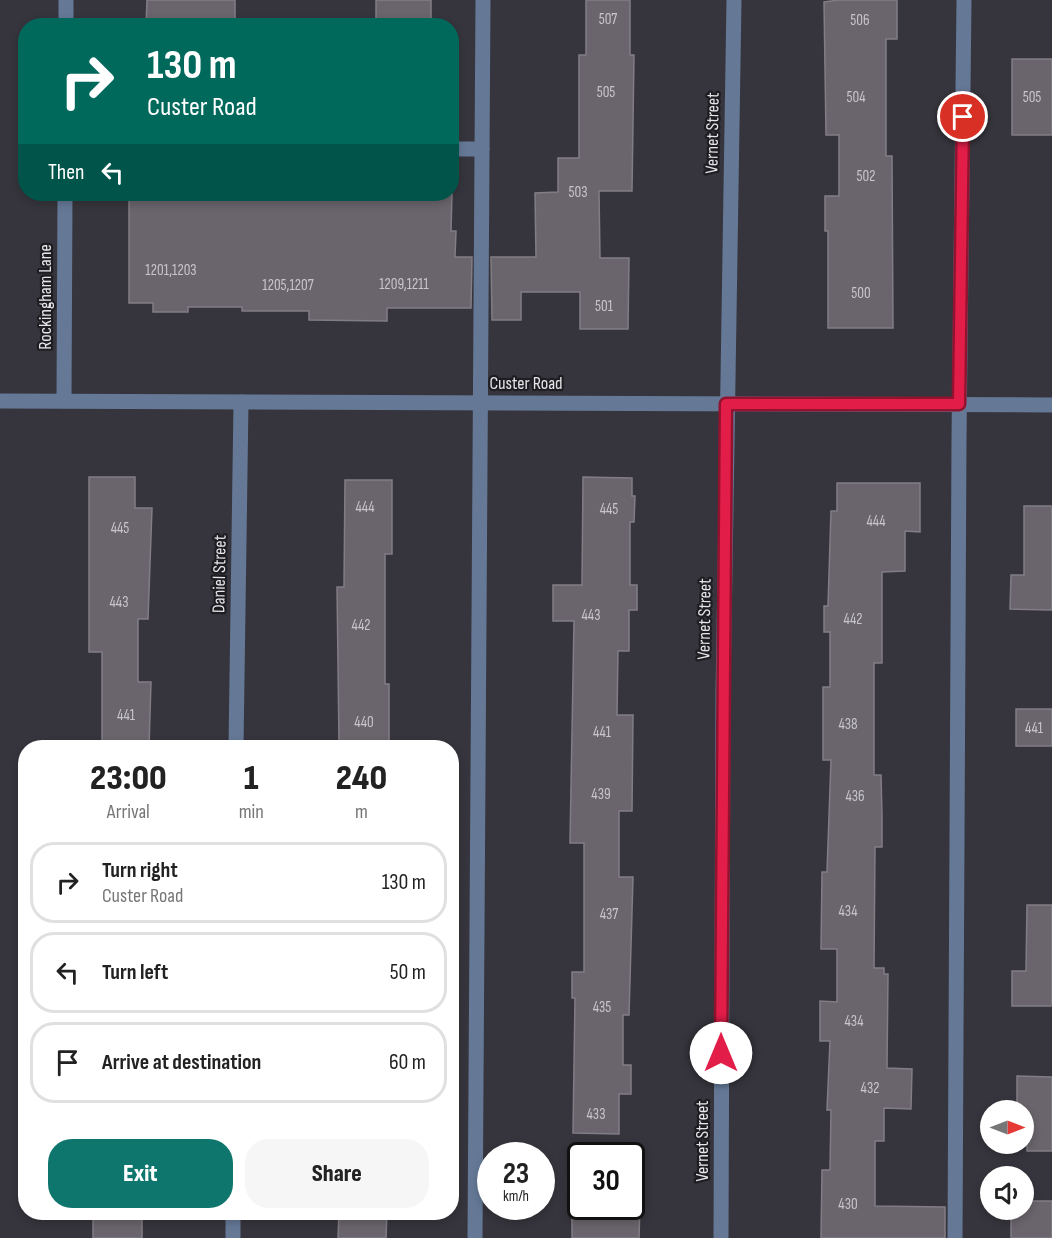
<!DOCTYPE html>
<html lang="en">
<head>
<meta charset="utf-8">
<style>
  :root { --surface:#fff; --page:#f6f6f6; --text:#222; --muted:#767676; --line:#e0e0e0; --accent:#0f766e }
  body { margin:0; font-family:"Sofia Sans Condensed",sans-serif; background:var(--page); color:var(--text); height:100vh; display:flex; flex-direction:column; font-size:22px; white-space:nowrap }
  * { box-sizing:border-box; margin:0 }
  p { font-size:20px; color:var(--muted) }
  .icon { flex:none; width:33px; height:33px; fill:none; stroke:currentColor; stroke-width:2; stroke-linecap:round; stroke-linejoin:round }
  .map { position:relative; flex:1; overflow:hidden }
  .side { position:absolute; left:18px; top:740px; width:441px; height:480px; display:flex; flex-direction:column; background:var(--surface); border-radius:24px; box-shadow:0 3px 9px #0003 }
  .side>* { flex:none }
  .guide { position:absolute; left:18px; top:18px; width:441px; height:183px; border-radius:24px; box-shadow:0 3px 9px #0003; background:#00695c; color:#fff; overflow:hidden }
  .needle { width:39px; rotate:90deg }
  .tools { position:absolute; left:980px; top:1100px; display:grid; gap:12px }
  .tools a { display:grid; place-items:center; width:54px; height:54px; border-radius:50%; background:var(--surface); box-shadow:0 3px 9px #0003; font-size:30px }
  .speed { position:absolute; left:477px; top:1142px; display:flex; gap:12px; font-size:30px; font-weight:700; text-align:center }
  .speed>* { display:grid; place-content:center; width:78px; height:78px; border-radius:50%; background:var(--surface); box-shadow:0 3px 9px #0003; line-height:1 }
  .speed small { font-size:15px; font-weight:400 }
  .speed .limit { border:3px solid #111; border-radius:9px; background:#fff; color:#111 }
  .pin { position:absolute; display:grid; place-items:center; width:51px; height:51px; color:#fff; margin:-26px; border:3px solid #fff; border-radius:50%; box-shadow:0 2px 6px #0007 }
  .me { position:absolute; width:66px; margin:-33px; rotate:0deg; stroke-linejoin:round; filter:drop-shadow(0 0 4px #0008) }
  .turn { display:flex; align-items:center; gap:21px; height:126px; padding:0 30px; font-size:27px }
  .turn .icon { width:78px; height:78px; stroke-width:2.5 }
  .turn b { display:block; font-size:42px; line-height:51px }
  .then { display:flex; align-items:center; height:57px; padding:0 30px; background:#0003; gap:12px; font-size:22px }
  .eta { display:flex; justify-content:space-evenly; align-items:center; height:102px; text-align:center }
  .eta b { font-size:36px; font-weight:800; line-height:42px }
  .primary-button { display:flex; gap:12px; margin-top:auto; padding:12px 30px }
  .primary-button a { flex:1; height:69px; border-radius:24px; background:var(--accent); color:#fff; font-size:24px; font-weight:800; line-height:69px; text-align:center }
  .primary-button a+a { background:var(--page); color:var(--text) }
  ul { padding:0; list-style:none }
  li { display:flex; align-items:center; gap:18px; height:81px; margin:0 12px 9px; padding:0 18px; border:3px solid var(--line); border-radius:24px }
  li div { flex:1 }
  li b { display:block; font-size:22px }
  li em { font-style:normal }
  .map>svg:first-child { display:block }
  .building { fill:#6a656c; stroke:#827d84; stroke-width:1.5 }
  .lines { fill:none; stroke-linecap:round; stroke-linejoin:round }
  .minor { stroke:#657997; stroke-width:15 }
  .route-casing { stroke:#92132f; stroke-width:15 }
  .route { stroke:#e11d48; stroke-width:10 }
  .labels { text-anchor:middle; stroke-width:4.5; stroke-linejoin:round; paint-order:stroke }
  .number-label { font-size:15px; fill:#c7c6ca }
  .street-label { font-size:18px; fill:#e6e6ea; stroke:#1e1d21 }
</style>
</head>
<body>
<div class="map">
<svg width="1052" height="1238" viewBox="0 0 1052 1238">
  <rect width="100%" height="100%" fill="#36353d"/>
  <g class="building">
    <polygon points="147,0 235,0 235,26 146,26"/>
    <rect x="376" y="0" width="55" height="26"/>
    <polygon points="586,0 630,0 630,55 634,55 632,191 599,191 600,258 629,258 628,329 580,329 580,292 521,292 521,320 492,320 491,257 536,257 535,193 558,192 558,158 579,158 579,55 586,55"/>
    <polygon points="839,0 897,0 897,39 886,39 886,156 892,156 893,328 828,328 828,231 825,231 825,196 839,196 839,135 826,135 824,2"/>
    <rect x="1012" y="59" width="40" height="76"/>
    <polygon points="129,194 452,194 451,231 456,231 455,257 472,257 471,308 387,308 387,321 309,320 309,311 242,311 242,307 188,307 188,312 153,312 153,303 129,303"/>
    <polygon points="89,477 135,477 135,508 152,508 148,619 138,619 138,682 151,682 149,747 102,747 102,652 89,652"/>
    <polygon points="583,477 632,478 632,496 635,496 634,522 630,522 630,585 637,585 637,610 629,610 629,651 618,651 617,715 633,715 632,811 619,811 619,877 633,877 629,1015 623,1015 623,1065 631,1065 631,1094 619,1094 619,1134 573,1133 575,998 572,998 572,972 584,972 584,843 570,843 574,621 553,621 553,585 582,585"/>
    <polygon points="345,480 392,480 392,554 385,554 385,684 389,684 389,747 343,747 343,742 339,742 337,587 344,587"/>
    <polygon points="837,483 920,483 920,532 905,531 905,571 882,572 882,663 874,663 874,775 881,775 882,816 882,847 875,847 874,968 884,968 884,974 888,974 887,1068 912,1069 911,1109 884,1108 884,1141 875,1141 875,1206 945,1207 945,1238 821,1238 822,1170 830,1170 831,1110 827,1110 830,1041 820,1041 820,1001 837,1002 837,949 821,949 822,872 827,872 831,760 823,760 823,687 830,687 830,632 824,632 824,606 828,606 831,511 837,511"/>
    <polygon points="1024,506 1052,506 1052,610 1010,609 1011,575 1024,575"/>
    <rect x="1016" y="709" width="36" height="37"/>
    <polygon points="1027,905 1052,905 1052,1006 1012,1006 1012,971 1026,971"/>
    <polygon points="1017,1076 1052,1077 1052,1151 1027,1151 1027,1114 1023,1114 1023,1110 1017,1110"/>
    <polygon points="1023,1201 1052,1201 1052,1238 1011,1238 1011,1209 1023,1209"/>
    <polygon points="572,1206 640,1206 639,1238 572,1238"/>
    <rect x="93" y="1212" width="49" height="26"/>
    <polygon points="339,1212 387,1212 386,1238 338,1238"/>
  </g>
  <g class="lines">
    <g class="minor">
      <polyline points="66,26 66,0"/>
      <polyline points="452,149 482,149"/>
      <polyline points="0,401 1052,405"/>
      <polyline points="64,401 65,194"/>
      <polyline points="236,747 241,402"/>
      <polyline points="233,1212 233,1238"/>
      <polyline points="475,1238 483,0"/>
      <polyline points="721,1238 723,695 734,0"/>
      <polyline points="955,1238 959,440 964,0"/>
    </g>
  </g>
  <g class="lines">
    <defs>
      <polyline id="route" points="721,1053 726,404 959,404 963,117"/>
    </defs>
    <use href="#route" class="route-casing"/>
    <use href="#route" class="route"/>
  </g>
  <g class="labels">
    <g class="number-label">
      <text x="608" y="24">507</text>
      <text x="860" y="25">506</text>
      <text x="606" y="97">505</text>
      <text x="856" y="102">504</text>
      <text x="1032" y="102">505</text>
      <text x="866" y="181">502</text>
      <text x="578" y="197">503</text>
      <text x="171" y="275">1201,1203</text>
      <text x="404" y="289">1209,1211</text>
      <text x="288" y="290">1205,1207</text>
      <text x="861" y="298">500</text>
      <text x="604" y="311">501</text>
      <text x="365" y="512">444</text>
      <text x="609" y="514">445</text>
      <text x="876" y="526">444</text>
      <text x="120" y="533">445</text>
      <text x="119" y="607">443</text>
      <text x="591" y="620">443</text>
      <text x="853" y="624">442</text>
      <text x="361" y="630">442</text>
      <text x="126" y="720">441</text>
      <text x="364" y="727">440</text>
      <text x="848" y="729">438</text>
      <text x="1034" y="733">441</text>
      <text x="602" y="737">441</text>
      <text x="601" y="799">439</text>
      <text x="855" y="801">436</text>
      <text x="848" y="916">434</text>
      <text x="609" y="919">437</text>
      <text x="602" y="1012">435</text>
      <text x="854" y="1026">434</text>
      <text x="870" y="1093">432</text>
      <text x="596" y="1119">433</text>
      <text x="848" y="1209">430</text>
    </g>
    <g class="street-label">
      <text transform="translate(712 133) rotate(-89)" y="6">Vernet Street</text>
      <text transform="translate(45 297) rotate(-90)" y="6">Rockingham Lane</text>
      <text x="526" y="389">Custer Road</text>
      <text transform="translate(219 574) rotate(-89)" y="6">Daniel Street</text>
      <text transform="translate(704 619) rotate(-89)" y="6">Vernet Street</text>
      <text transform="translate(702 1141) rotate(-90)" y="6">Vernet Street</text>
    </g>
  </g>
</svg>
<div class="tools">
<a><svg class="needle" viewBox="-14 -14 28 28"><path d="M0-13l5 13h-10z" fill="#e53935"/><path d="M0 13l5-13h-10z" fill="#767676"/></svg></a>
<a><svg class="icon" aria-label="sound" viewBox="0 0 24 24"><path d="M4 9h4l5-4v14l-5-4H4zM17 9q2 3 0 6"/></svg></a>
</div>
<div class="speed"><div>23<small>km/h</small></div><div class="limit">30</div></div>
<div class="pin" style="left:963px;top:117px;background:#d93025"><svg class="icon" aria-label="arrive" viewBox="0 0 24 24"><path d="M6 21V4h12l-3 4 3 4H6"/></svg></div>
<svg class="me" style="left:721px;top:1053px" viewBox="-20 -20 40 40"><circle r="19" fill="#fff"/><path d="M0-13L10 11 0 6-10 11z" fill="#e11d48"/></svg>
<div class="guide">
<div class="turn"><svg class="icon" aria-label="right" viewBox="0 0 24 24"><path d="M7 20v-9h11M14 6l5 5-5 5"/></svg><div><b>130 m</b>Custer Road</div></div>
<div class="then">Then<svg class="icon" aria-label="left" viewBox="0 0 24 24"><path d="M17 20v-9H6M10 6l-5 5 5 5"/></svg></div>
</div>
<section class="side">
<div class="eta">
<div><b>23:00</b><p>Arrival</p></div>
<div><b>1</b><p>min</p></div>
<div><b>240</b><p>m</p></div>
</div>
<ul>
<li><svg class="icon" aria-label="right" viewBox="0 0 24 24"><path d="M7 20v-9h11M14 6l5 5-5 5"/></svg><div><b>Turn right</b><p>Custer Road</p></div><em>130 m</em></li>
<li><svg class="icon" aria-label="left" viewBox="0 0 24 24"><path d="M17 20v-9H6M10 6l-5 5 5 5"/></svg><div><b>Turn left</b></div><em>50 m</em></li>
<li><svg class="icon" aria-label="arrive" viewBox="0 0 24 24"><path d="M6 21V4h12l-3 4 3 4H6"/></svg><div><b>Arrive at destination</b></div><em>60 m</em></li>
</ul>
<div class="primary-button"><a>Exit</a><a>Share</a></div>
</section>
</div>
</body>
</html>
